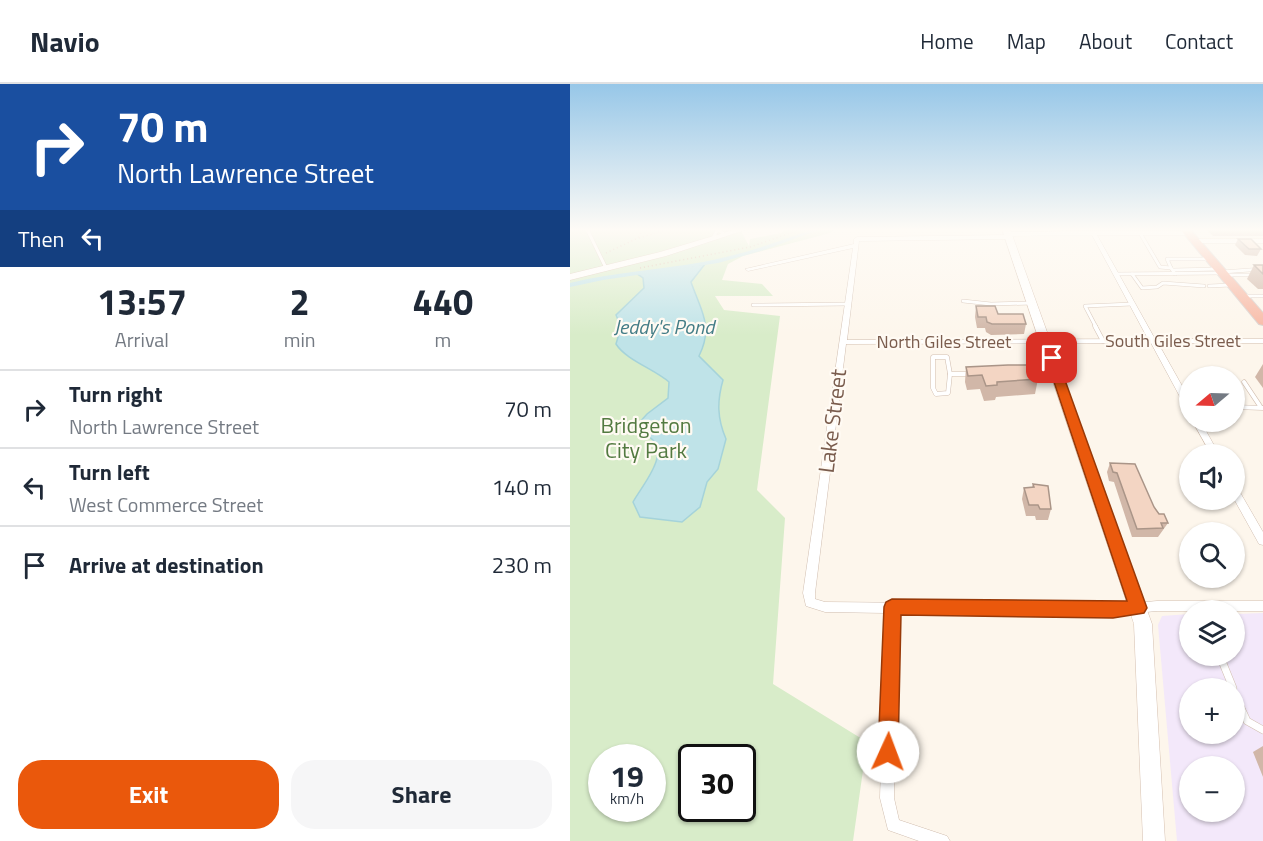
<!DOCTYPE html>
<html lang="en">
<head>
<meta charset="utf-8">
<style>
  :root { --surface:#fff; --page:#f6f6f7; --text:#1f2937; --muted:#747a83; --line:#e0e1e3; --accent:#ea580c }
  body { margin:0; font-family:"Titillium Web",sans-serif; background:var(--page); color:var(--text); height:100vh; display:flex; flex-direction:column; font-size:22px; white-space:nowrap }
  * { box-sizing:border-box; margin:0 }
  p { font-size:20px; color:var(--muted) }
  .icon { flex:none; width:33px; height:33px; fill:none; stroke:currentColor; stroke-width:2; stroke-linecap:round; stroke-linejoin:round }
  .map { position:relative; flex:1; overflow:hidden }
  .sheet { display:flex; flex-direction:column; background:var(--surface); width:570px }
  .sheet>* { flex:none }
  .banner { background:#1a4fa0; color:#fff; overflow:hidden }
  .needle { width:39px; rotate:251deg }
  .buttons { position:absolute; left:609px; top:282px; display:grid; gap:12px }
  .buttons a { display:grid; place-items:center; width:66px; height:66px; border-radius:50%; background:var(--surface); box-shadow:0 2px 4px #0004; font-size:30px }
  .speed { position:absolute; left:18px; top:660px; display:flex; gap:12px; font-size:30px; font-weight:700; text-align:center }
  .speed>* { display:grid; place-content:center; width:78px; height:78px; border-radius:50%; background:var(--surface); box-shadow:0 2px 4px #0004; line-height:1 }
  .speed small { font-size:15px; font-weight:400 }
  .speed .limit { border:3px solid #111; border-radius:9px; background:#fff; color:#111 }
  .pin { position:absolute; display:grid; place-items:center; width:51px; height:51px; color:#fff; margin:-26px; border-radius:12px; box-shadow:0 3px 9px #0006 }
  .me { position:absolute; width:66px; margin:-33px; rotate:2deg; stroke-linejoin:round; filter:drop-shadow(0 0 4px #0008) }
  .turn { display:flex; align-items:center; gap:21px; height:126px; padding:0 18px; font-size:27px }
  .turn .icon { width:78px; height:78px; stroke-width:2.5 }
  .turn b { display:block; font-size:42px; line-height:51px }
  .then { display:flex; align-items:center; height:57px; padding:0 18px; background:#0003; gap:12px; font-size:22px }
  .eta { display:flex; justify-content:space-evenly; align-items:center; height:102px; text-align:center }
  .eta b { font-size:36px; font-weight:700; line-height:42px }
  .button { display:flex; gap:12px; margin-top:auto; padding:12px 18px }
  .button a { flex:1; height:69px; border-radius:24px; background:var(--accent); color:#fff; font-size:24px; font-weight:700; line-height:69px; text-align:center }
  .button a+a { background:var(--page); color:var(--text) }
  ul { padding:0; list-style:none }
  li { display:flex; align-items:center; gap:18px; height:78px; padding:0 18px; border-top:2px solid var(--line) }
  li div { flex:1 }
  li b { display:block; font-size:22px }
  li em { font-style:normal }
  header { display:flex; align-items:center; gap:36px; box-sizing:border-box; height:84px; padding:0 30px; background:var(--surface); border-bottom:2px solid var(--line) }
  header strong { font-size:28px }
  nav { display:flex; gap:33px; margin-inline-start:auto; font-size:21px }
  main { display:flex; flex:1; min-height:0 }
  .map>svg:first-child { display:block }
  .education { fill:#f3e8fa; fill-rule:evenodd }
  .green { fill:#d8ecc9; fill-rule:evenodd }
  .water { fill:#bfe3e8; stroke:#a5d3da; stroke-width:1.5 }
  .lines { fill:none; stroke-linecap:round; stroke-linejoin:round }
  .canal { fill:#bfe3e8; fill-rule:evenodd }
  .lane-far2-casing { stroke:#d1beb0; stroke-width:4 }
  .lane-far1-casing { stroke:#d1beb0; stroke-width:5 }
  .lane-casing { stroke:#d1beb0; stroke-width:8 }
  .street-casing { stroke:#d1beb0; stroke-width:1 }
  .secondary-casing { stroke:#d6c0b0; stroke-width:1 }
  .highway-casing { stroke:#dad1cd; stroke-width:2 }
  .path { stroke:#d9b8a5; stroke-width:1.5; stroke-dasharray:1 3; stroke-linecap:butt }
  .lane-far2 { stroke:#fff; stroke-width:3 }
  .lane-far1 { stroke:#fff; stroke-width:4 }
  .lane { stroke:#fff; stroke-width:7 }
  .street { fill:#fff; fill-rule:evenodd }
  .secondary { fill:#fff; fill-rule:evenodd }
  .highway { fill:#f7b7a3; fill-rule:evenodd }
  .wall { fill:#d1b7a8 }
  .building { fill:#f3d5c3; stroke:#aa9588; stroke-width:1.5 }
  .route { fill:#ea580c; stroke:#983908; stroke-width:1.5 }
  .labels { text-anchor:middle; stroke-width:4.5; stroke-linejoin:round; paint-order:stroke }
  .far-street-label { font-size:18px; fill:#7a5c4d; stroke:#fffaf3 }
  .far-water-label { font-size:20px; font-style:italic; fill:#437c86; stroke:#fffaf3 }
  .street-label { font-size:22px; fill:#7a5c4d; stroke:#fffaf3 }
  .park-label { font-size:22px; fill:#537a41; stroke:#fffaf3 }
</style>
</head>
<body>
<header>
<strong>Navio</strong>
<nav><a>Home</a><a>Map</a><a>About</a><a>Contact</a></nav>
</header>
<main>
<section class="sheet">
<div class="banner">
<div class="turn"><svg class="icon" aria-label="right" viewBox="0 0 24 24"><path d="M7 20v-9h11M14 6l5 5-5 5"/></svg><div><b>70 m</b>North Lawrence Street</div></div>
<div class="then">Then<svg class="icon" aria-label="left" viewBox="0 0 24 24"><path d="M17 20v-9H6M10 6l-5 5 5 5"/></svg></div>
</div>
<div class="eta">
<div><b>13:57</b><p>Arrival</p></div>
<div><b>2</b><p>min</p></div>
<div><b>440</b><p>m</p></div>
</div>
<ul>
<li><svg class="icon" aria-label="right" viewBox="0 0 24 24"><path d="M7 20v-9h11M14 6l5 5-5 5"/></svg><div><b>Turn right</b><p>North Lawrence Street</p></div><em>70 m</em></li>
<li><svg class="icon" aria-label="left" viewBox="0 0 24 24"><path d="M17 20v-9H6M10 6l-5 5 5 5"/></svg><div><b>Turn left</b><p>West Commerce Street</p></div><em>140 m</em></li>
<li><svg class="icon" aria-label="arrive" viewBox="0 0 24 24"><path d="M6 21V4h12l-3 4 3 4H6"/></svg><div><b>Arrive at destination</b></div><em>230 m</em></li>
</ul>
<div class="button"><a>Exit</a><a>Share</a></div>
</section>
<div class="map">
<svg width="693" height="757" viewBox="0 0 693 757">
  <rect width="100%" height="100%" fill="#fdf6ec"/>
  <path class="education" d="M 693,529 L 693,757 L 607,757 L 588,541 L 592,532 L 619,530 L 620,572 L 664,572 L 665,530 ZM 620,604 L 664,604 L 664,650 L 620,650 ZM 620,682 L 664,682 L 664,728 L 620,728 Z"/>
  <path class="green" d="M 0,145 L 170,145 L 179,162 L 180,155 L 211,149 L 217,145 L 266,145 L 260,149 L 173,172 L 158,180 L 152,196 L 192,200 L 203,212 L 145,212 L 154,226 L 210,232 L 187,406 L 215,434 L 203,600 L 297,658 L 283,757 L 0,757 ZM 32,674 L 82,674 L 82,724 L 32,724 ZM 122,674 L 172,674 L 172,724 L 122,724 Z"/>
  <path class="water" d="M 135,180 L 121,198 C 131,227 144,242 129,272 L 153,296 C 147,317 147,334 156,355 L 148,385 L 137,398 L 130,423 L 112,438 L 70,433 L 63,418 C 74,398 106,365 73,349 L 69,339 L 77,330 L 98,314 L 99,298 C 84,285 56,276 46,260 L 51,243 L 46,231 L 74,204 L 73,194 L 66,189 Z"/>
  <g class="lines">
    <path class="canal" d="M 244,145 L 251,145 L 194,166 L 148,179 L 33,196 L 0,203 L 0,199 C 44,188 89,186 133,178 C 171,171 207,158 244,145 Z"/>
    <defs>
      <g id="lane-far2">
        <polyline points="17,145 36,184"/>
        <polyline points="570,149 590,183 601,184 605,190"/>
        <polyline points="143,154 148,145 155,151"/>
        <polyline points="601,184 597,175 640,175"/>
        <polyline points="603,186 648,185"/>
        <polyline points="652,188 693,185"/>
        <polyline points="546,190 651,189"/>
        <polyline points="562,190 572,204 587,203 593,199 634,202"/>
        <polyline points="654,191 693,191"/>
        <polyline points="639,202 661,201"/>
        <polyline points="675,212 693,212"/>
        <polyline points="393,217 421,220 463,219"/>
        <polyline points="183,221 277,220"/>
        <polyline points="526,243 515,222 562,220"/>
      </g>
      <g id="lane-far1">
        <polyline points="525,242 533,257"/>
        <polygon points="363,273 377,273 380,290 378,309 366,310 363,304"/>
        <polyline points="380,290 401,290"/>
        <polyline points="461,292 484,290"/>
        <polyline points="674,298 690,322"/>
        <polyline points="664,323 693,324"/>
      </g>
      <g id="lane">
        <polyline points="650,572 663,604"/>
        <polyline points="664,609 677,637 693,646"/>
      </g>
      <g id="street">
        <path d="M 523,147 L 618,147 L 621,149 L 618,151 L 527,151 L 585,255 L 693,255 L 693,259 L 588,259 L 620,316 L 620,327 L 616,324 L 581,259 L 276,260 L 245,509 L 245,515 L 255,518 L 543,521 L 587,517 L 693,517 L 693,527 L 587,527 L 543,531 L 328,529 L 324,714 L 329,736 L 377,752 L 380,757 L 349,757 L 318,746 L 310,714 L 316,529 L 255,528 L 236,522 L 233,509 L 283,164 L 178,187 L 175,185 L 284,160 L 284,155 L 287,153 L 437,151 L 435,150 L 438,148 ZM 522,151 L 578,255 L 277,256 L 289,157 L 439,155 L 442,153 L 440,152 Z"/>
        <polygon points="623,338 631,338 649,370 641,370"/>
        <polygon points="664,403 667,403 693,448 693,461 689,460 664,415"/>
      </g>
      <g id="secondary">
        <polygon points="167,145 178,145 96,172 0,196 0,190 90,168"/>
        <polygon points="432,145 440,145 582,540 595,757 573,757 564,540"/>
        <polygon points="622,155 693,155 693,159 625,159 621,157"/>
      </g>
      <polygon id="highway" points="610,145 620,145 693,229 693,241 689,240"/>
    </defs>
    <use href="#lane-far2" class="lane-far2-casing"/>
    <use href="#lane-far1" class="lane-far1-casing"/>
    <use href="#lane" class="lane-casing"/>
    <use href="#street" class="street-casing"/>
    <use href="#secondary" class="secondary-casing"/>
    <use href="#highway" class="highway-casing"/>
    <g class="path">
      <polyline points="69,154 100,145"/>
      <polyline points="36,169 68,154 72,145"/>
      <polyline points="70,184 180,163 232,145"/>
    </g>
    <use href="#lane-far2" class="lane-far2"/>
    <use href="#lane-far1" class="lane-far1"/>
    <use href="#lane" class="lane"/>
    <use href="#street" class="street"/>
    <use href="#secondary" class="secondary"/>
    <use href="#highway" class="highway"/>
  </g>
  <g class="wall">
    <polygon points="636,145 693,145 693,152 643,152"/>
    <polygon points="668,155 691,165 687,172 675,171 665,161"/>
    <polygon points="684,181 693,181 693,205 688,205 677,195"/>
    <polygon points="406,222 456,240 454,250 421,251 416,248 415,244 407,244 405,233"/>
    <polygon points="693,280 693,304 685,293"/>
    <polygon points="396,283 468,295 465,310 426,313 425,316 414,317 410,305 397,306 395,298"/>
    <polygon points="540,379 584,423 589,430 598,439 588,453 562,453 544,398 539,397 537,388"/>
    <polygon points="463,400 481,425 478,436 466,436 465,432 456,432 452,415 454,404 462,403"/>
    <polygon points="693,662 693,693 683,668"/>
  </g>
  <g class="building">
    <polygon points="668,155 681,155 691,165 679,165"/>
    <polygon points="684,181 693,181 693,190"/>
    <polygon points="406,222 425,222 428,230 453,230 456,240 422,240 417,238 416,233 408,233"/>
    <polygon points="438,281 460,281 468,295 427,298 427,301 416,302 412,291 398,292 396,283"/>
    <polygon points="540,379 565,380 584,423 589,430 594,430 598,439 591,439 593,444 567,445 547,389 543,388"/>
    <polygon points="463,400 478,402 481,425 470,425 468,421 459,421 454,404 464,403"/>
  </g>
  <linearGradient id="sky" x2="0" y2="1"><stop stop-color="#97c7e8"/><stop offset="0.58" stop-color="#fefbf6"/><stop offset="1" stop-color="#fefbf6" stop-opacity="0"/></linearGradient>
  <rect width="693" height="251" fill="url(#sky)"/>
  <polygon class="route" points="482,270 487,274 577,524 574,529 543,534 331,531 328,668 325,676 318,679 311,676 308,668 314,523 316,518 322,515 557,517 476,274"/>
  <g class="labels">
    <g class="far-street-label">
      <text x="603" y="263">South Giles Street</text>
      <text x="374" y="264">North Giles Street</text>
    </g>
    <g class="far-water-label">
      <text x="94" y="250">Jeddy's Pond</text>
    </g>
    <g class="street-label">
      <text transform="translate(262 337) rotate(-83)" y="8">Lake Street</text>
    </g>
    <g class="park-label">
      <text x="76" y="349">Bridgeton<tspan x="76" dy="25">City Park</tspan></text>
    </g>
  </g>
</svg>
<div class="buttons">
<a><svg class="needle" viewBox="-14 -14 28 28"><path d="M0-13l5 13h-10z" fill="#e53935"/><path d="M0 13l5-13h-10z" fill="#747a83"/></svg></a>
<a><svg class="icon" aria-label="sound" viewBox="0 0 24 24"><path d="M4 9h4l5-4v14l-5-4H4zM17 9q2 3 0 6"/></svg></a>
<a><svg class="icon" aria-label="search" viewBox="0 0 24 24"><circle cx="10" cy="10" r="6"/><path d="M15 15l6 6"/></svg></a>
<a><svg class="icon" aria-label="layers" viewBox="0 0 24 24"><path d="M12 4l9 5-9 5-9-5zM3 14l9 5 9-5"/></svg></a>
<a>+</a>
<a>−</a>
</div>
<div class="speed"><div>19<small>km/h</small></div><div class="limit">30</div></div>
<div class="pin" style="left:482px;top:274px;background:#d93025"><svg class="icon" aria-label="arrive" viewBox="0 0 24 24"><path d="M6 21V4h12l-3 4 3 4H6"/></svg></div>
<svg class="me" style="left:318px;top:668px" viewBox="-20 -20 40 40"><circle r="19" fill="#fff"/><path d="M0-13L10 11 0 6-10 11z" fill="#ea580c"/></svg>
</div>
</main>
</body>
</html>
